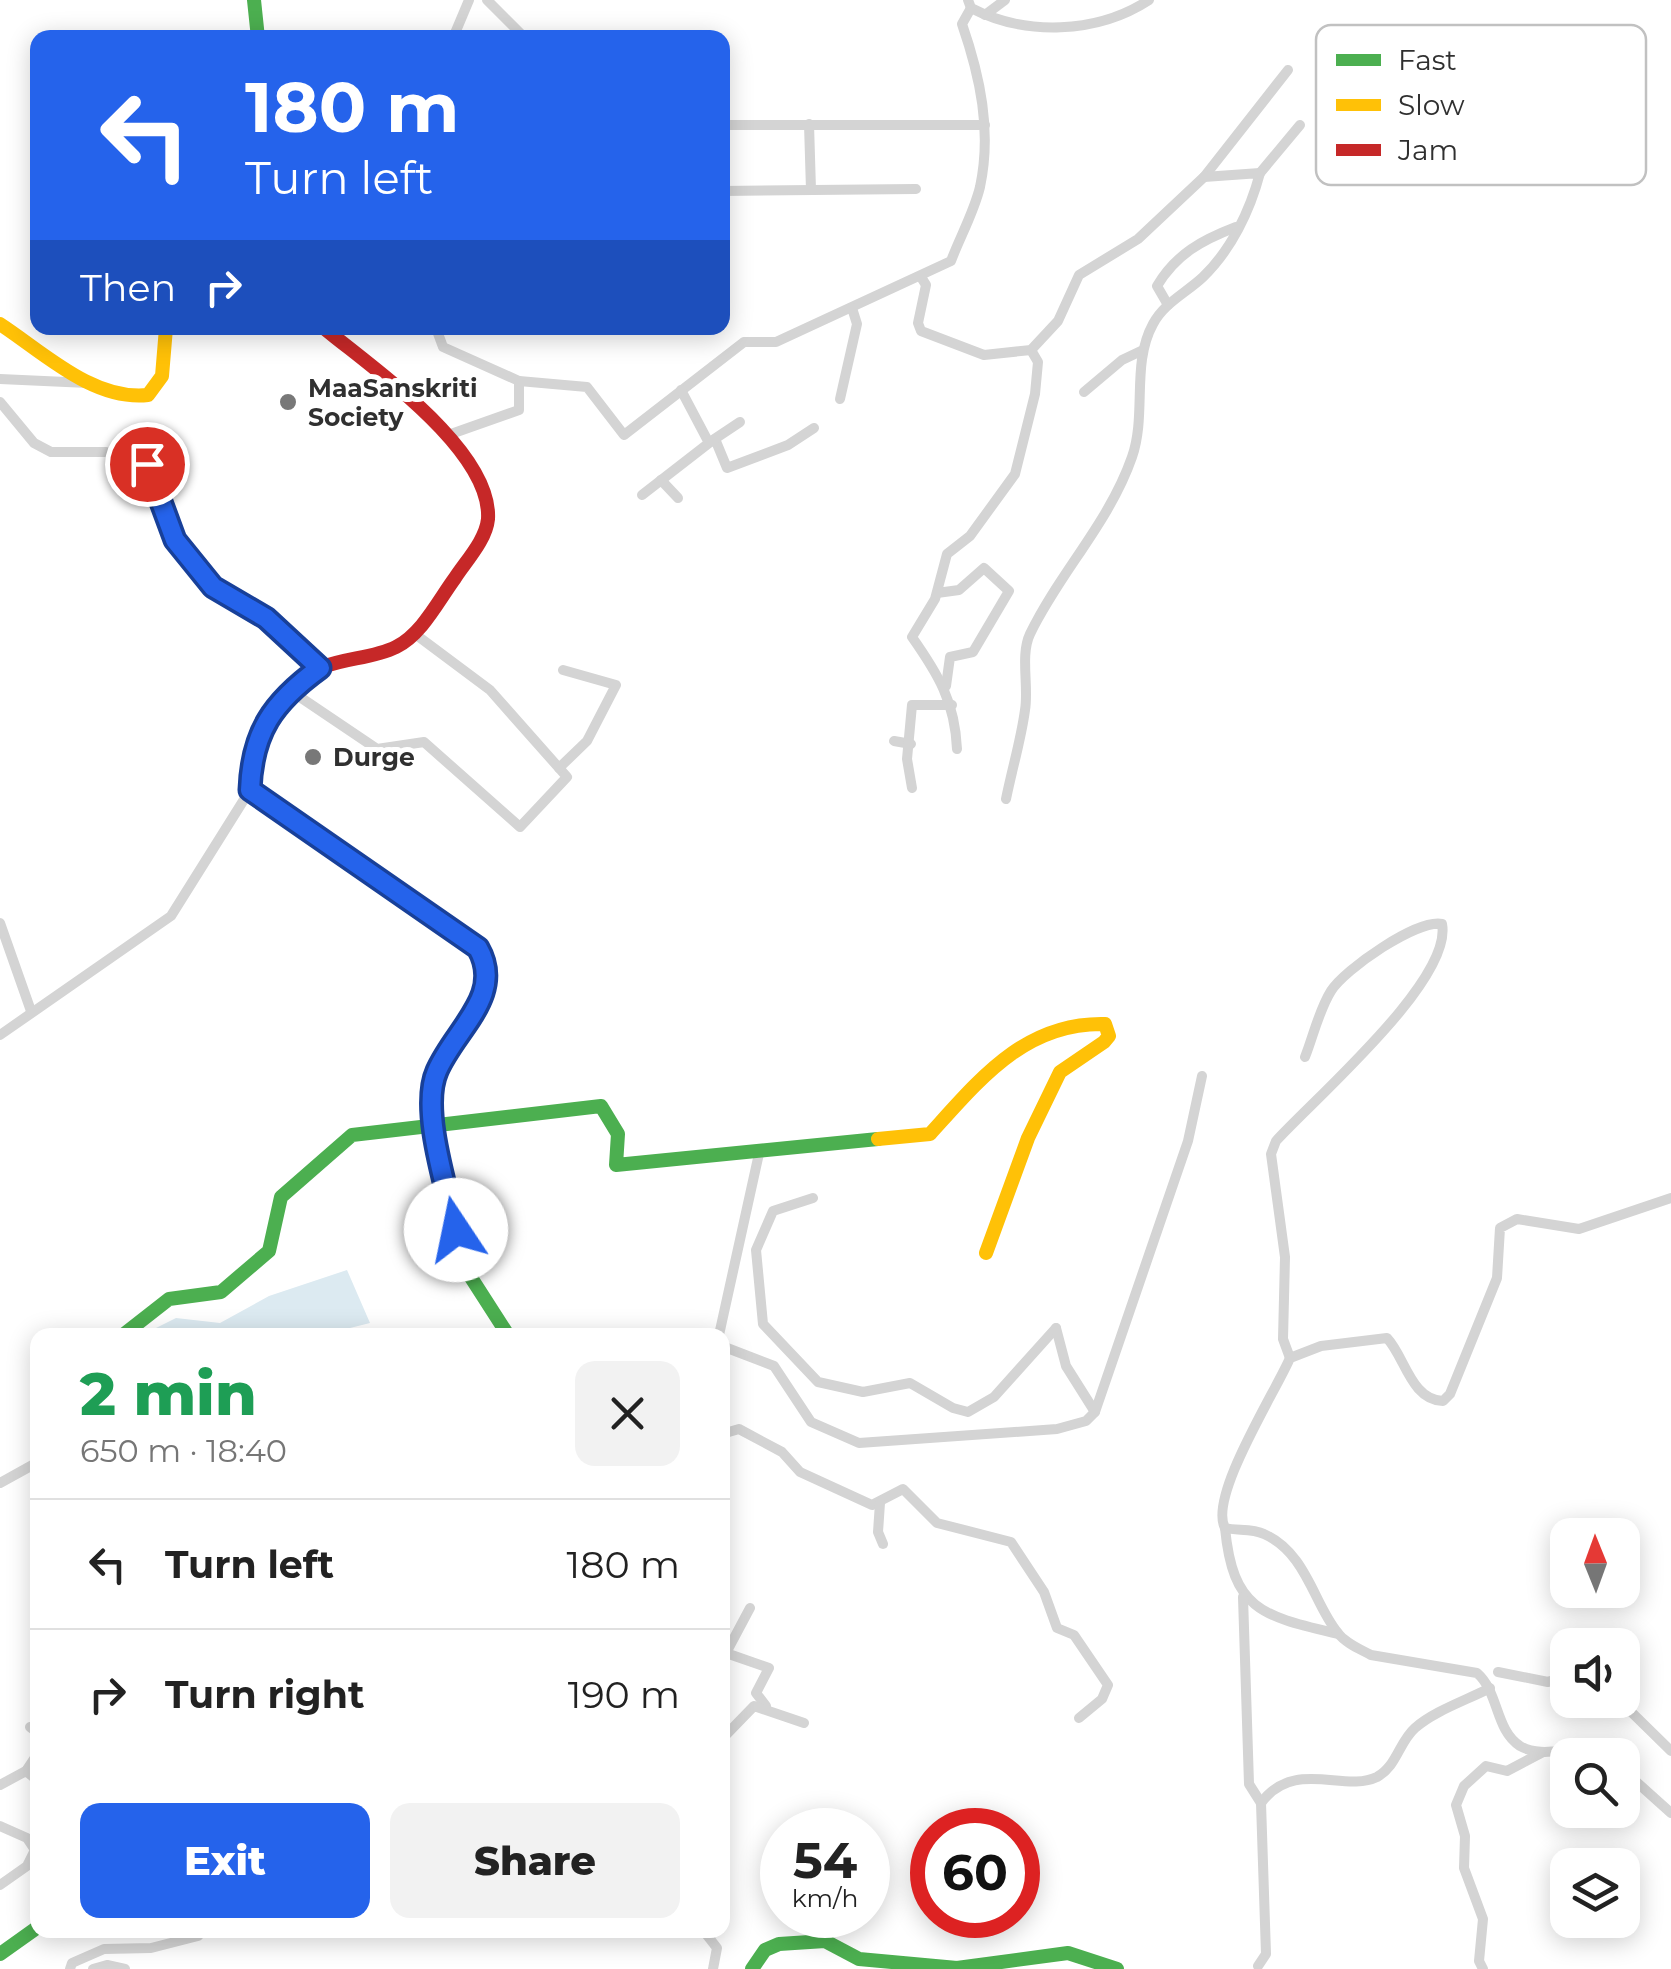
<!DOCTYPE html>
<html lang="en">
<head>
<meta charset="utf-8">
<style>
  :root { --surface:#fff; --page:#f2f2f2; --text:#222; --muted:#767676; --line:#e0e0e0; --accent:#2563eb }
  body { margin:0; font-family:Montserrat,sans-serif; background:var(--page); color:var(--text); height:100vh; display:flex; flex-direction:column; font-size:38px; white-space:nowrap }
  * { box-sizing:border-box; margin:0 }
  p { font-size:32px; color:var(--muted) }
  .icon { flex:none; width:55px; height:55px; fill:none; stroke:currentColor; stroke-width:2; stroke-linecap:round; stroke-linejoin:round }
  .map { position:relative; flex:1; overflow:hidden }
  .side { position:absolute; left:30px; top:1328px; width:700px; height:610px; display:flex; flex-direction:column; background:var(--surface); border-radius:20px; box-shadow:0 5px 25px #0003 }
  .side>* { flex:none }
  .top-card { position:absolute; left:30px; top:30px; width:700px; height:305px; border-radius:20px; box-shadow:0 5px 25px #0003; background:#2563eb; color:#fff; overflow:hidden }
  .needle { width:65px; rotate:359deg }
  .tools { position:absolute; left:1550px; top:1518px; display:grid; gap:20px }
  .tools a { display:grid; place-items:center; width:90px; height:90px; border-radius:20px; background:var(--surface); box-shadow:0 5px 25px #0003; font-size:50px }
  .speed { position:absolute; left:760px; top:1808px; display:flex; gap:20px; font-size:50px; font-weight:700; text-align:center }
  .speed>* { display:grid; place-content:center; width:130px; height:130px; border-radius:50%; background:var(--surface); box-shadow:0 5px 25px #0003; line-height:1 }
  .speed small { font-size:25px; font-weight:400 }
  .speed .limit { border:15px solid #d22; background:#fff; color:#111 }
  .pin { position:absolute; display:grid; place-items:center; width:85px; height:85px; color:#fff; margin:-42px; border:5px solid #fff; border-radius:50%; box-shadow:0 2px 10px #0007 }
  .me { position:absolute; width:110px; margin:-55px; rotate:349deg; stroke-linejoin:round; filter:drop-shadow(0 0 8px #0008) }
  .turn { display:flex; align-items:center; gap:35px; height:210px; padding:0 50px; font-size:45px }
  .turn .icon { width:130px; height:130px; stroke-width:2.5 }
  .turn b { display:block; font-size:70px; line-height:85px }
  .then { display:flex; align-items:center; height:95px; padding:0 50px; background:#0003; gap:20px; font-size:38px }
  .round { display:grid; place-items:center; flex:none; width:105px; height:105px; border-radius:20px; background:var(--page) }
  .summary { display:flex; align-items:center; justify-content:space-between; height:170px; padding:0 50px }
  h1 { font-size:60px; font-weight:800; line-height:75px; color:#1e9e55 }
  .button { display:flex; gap:20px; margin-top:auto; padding:20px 50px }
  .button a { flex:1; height:115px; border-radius:20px; background:var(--accent); color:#fff; font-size:40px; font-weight:800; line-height:115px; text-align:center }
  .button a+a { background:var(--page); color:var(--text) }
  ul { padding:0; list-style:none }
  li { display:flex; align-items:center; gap:30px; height:130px; padding:0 50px; border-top:2px solid var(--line) }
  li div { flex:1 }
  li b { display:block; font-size:38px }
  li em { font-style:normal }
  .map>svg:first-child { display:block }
  .water { fill:#dceaf1 }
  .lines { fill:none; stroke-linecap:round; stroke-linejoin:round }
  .street { stroke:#d4d4d4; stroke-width:10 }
  .fast { stroke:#4caf50; stroke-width:14 }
  .slow { stroke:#ffc107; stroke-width:14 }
  .jam { stroke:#c62828; stroke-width:14 }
  .route-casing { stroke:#184099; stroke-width:25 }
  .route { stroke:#2563eb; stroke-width:18 }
  .poi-dot { fill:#787878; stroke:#fff; stroke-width:4 }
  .labels { text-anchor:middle; stroke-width:10; stroke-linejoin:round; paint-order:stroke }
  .poi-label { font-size:25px; font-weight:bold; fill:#303030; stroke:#fff; text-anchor:start }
  .key { fill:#fff; stroke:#c1c1c1; stroke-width:2.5 }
  .key-label { font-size:28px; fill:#303030 }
</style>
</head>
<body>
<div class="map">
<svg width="1671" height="1969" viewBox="0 0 1671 1969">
  <rect width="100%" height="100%" fill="#fff"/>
  <polygon class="water" points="347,1270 370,1323 322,1335 142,1335 176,1318 220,1323 269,1296"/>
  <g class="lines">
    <g class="street">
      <polyline points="487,0 525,38"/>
      <path d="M 968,0 L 971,8 C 1025,36 1097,34 1149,0"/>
      <polyline points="985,15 1005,0"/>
      <polyline points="453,38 469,0"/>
      <polyline points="809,124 811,190"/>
      <polyline points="722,125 985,125"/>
      <polyline points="1260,173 1300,125"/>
      <polyline points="722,191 916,189"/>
      <polyline points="921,277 926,285 918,323 921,331 984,355 1031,350 1058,321 1079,275 1138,239 1204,177 1288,70"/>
      <path d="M 1168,305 L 1157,286 C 1176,254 1202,240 1236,227"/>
      <path d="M 436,328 L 443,347 L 519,381 L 587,387 L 624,435 L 744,342 L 776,342 L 951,261 C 960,237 974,212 980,187 C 992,131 980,76 962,24 L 971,8"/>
      <polyline points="0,379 88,383"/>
      <polyline points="1084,392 1122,360 1141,351"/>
      <polyline points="840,399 857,324 852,308"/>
      <polyline points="0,402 34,443 51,452 106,452 147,464 175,540 213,587 266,618 320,668"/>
      <polyline points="451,434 519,410 519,381"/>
      <polyline points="715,439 727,468 788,445 814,428"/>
      <polyline points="710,442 740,422"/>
      <polyline points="661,480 678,498"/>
      <polyline points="642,495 709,443 681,390"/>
      <polyline points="937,593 959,590 984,568 1009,591 973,652 950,657 946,686"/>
      <polyline points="291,691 377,749 424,742 520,827 567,777 490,690 415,634"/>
      <polyline points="894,741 911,744"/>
      <path d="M 957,749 C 955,702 938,674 912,637 L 935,599 L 947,554 L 970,536 L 1015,474 L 1035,394 L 1038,362 L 1031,350"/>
      <polyline points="559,768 587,741 616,685 563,670"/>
      <polyline points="912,788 907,759 912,705 952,705"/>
      <path d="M 1006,799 C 1012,769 1021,740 1025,710 C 1029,687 1020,655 1030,634 C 1060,572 1109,523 1132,457 C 1147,414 1131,364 1153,324 C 1164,303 1186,293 1203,277 C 1231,250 1250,211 1260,173 L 1204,177"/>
      <polyline points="0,923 31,1011"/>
      <polyline points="0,1035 171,916 250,790"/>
      <polyline points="813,1198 773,1211 756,1250 763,1324 818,1382 863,1392 910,1383 953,1408 968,1412 994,1397 1056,1328"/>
      <polyline points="1056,1328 1066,1366 1095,1412"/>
      <polyline points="719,1335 760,1149"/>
      <polyline points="722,1346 774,1366 811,1422 859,1443 1057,1429 1086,1421 1095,1412 1188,1141 1202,1076"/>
      <path d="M 1290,1358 L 1283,1339 L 1285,1257 L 1271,1154 L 1276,1141 C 1314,1099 1453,980 1442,924 C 1417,919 1345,969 1331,991 C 1319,1010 1313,1037 1305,1057"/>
      <polyline points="722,1434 739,1429 782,1452 800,1472 872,1505 903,1489 937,1523 1011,1542 1044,1592 1057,1628 1074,1635 1108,1685 1102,1699 1079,1718"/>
      <polyline points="0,1483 38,1462"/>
      <polyline points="880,1503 878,1532 883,1544"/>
      <path d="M 1225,1528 C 1233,1611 1263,1616 1338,1634"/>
      <polyline points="1243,1597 1249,1784 1261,1803"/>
      <polyline points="750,1608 726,1653 769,1668 756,1693 766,1706"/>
      <polyline points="1498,1672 1548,1682 1568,1675"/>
      <polyline points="1619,1700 1671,1751"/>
      <polyline points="30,1727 38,1733"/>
      <polyline points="722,1739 754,1706 804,1723"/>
      <polyline points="38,1753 26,1771 38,1765"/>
      <path d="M 1605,1755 C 1578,1741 1546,1761 1520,1746 C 1495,1730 1499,1692 1477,1673 L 1371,1655 C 1360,1649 1345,1643 1338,1633 C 1314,1605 1307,1553 1264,1534 C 1252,1528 1237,1531 1225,1528 C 1208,1497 1276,1391 1290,1358 L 1321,1346 L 1387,1338 C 1405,1357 1411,1400 1443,1401 L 1450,1394 L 1497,1278 L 1500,1228 L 1517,1219 L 1579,1229 L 1671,1198"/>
      <polyline points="1622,1769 1671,1813"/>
      <polyline points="0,1785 26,1771 38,1781"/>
      <polyline points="0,1826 27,1838 35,1850 27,1866 0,1885"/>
      <polyline points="627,1930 653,1930"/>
      <polyline points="703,1930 717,1948 713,1969"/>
      <path d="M 1258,1966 L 1266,1954 L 1261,1803 C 1294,1758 1344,1793 1377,1777 C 1397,1766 1399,1742 1415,1728 C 1434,1711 1467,1700 1490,1688"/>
      <polyline points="70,1969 72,1963 104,1949 151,1948 198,1936 203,1930"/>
      <polyline points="93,1969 107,1965 125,1969"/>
      <polyline points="1483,1969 1479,1961 1483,1919 1464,1868 1465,1836 1456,1805 1464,1786 1486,1766 1507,1771 1543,1752"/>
    </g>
    <g class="fast">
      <polyline points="254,0 258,38"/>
      <polyline points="451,1202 463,1265 508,1335"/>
      <polyline points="123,1335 169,1299 221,1292 269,1251 281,1197 352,1135 601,1106 618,1134 616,1165 878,1139"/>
      <polyline points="0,1954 38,1927"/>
      <polyline points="752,1969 765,1950 779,1944 825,1941 859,1959 957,1968 1068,1953 1117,1969"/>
    </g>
    <g class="slow">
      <path d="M 0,324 C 43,352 93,401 148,395 L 162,376 L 166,328"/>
      <path d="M 251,791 L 479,948 C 503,1019 435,1041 431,1096 C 429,1124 446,1173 451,1202"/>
      <path d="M 878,1139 L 930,1134 C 980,1079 1025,1022 1105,1024 L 1109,1036 L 1104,1042 L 1060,1072 L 1028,1138 L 986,1253"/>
    </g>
    <path class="jam" d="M 251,791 C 246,745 277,686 323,667 C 346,658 374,658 396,647 C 422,634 438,601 455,578 C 466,561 486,540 488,519 C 492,450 372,368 324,328"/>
  </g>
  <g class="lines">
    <defs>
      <path id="route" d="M 147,464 L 175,540 L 213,587 L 266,618 L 320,668 C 273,702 252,732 250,790 L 478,948 C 505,995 455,1029 437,1071 C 420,1109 447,1189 456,1230"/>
    </defs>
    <use href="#route" class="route-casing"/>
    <use href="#route" class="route"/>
  </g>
  <g class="poi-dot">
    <circle cx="288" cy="402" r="10"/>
    <circle cx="313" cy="757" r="10"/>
  </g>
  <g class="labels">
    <g class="poi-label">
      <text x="308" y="397">MaaSanskriti<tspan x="308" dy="29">Society</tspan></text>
      <text x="333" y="766">Durge</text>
    </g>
  </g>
  <rect x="1316" y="25" width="330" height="160" rx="15" class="key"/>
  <rect x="1336" y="54" width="45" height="12" fill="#4caf50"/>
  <rect x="1336" y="99" width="45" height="12" fill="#ffc107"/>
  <rect x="1336" y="144" width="45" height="12" fill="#c62828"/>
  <g class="key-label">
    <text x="1398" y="70">Fast</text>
    <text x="1398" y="115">Slow</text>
    <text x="1398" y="160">Jam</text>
  </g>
</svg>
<div class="tools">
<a><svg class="needle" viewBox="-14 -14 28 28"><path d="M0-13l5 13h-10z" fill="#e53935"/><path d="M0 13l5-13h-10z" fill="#767676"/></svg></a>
<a><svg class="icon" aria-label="sound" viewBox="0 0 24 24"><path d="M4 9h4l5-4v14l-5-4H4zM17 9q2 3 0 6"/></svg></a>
<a><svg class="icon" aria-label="search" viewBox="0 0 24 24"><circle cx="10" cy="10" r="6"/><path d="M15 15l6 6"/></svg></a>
<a><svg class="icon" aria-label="layers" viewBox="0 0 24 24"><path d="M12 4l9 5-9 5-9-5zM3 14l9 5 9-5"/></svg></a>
</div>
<div class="speed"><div>54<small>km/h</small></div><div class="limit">60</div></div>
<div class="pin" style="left:147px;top:464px;background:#d93025"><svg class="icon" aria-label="arrive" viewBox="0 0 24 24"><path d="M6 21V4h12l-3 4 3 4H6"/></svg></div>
<svg class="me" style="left:456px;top:1230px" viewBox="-20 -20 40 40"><circle r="19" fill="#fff"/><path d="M0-13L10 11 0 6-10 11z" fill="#2563eb"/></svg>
<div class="top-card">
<div class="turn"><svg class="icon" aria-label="left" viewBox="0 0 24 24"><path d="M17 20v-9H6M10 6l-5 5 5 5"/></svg><div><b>180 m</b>Turn left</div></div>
<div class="then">Then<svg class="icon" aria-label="right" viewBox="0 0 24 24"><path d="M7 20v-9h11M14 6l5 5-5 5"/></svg></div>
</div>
<section class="side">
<div class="summary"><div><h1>2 min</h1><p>650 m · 18:40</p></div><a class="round"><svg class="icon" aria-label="close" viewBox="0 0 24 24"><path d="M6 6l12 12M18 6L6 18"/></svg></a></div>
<ul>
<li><svg class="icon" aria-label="left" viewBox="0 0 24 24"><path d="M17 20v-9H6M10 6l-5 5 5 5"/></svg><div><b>Turn left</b></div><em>180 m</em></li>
<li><svg class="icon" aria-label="right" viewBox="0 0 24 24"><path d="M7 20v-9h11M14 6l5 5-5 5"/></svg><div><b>Turn right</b></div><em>190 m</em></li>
</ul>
<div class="button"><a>Exit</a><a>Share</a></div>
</section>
</div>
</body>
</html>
